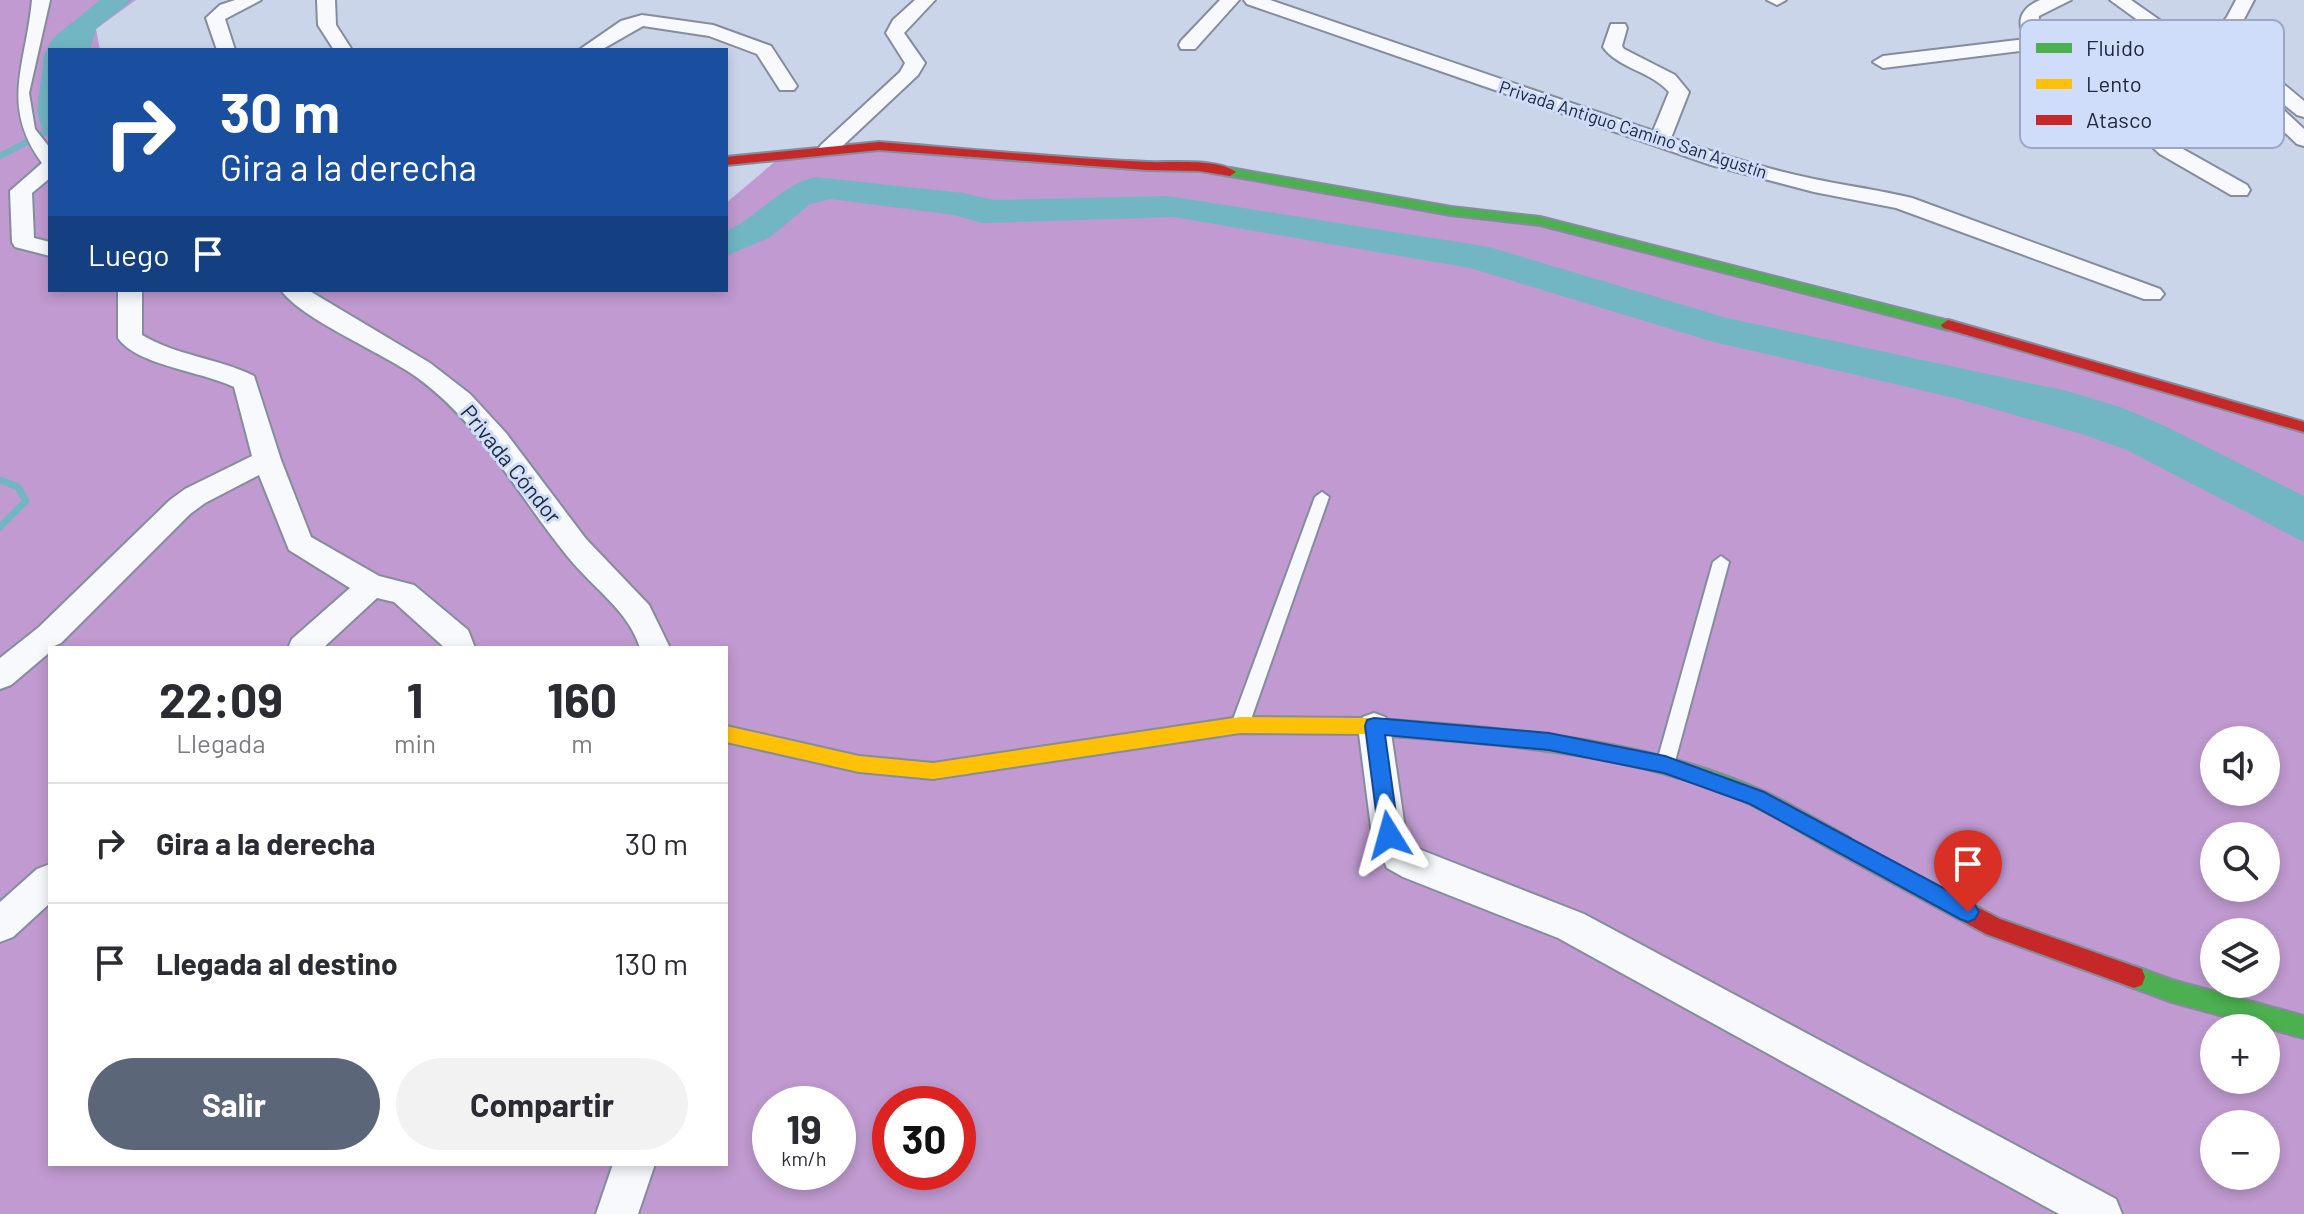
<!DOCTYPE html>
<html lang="es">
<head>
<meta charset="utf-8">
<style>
  :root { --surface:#fff; --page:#f2f2f3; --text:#2b2b33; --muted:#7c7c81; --line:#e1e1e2; --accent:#5c6679 }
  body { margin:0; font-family:Barlow,sans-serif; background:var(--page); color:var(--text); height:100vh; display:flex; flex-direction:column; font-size:30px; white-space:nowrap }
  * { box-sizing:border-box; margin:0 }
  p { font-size:26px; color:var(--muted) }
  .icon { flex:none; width:44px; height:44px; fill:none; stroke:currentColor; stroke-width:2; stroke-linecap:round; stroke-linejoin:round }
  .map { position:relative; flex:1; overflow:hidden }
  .panel { position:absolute; left:48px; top:646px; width:680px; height:520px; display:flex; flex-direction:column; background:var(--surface); border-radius:0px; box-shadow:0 4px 12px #0003 }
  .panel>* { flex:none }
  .banner { position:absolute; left:48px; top:48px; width:680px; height:244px; border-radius:0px; box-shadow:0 4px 12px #0003; background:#1a4fa0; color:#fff; overflow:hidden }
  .tools { position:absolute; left:2200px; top:726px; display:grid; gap:16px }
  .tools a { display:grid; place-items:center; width:80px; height:80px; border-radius:50%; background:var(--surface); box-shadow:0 4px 12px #0003; font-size:40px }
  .speed { position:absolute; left:752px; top:1086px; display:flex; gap:16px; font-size:40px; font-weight:700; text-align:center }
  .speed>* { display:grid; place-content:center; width:104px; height:104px; border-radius:50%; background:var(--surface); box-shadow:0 4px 12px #0003; line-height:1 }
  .speed small { font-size:20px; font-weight:400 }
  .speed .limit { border:12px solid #d22; background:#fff; color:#111 }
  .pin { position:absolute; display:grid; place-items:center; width:68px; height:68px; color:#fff; margin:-82px -34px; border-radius:50% 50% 50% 0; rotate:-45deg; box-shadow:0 0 8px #0007 }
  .pin .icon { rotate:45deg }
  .me { position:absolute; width:88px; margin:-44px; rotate:352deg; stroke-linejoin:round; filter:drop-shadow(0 0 6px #0008) }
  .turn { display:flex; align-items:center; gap:28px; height:168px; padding:0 40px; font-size:36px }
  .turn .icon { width:104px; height:104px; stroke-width:2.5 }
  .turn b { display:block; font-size:56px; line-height:68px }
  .then { display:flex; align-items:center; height:76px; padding:0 40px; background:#0003; gap:16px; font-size:30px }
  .eta { display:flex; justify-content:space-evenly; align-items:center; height:136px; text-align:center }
  .eta b { font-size:48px; font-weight:700; line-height:56px }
  .cta { display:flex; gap:16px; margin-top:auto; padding:16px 40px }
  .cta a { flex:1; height:92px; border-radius:48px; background:var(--accent); color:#fff; font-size:32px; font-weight:700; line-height:92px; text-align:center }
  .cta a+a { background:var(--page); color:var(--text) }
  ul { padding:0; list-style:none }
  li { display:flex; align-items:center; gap:24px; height:120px; padding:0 40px; border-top:2px solid var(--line) }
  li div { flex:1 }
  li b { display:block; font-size:30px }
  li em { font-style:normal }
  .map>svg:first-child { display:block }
  .forest { fill:#c09ad0; fill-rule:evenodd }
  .water { fill:#72b6c3 }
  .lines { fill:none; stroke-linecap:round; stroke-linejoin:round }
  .stream-far1 { stroke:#72b6c3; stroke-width:6 }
  .stream { stroke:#72b6c3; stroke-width:7 }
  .lane-casing { stroke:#848c9e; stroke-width:4 }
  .street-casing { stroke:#848c9e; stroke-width:4 }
  .fast-casing { stroke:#848c9e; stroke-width:4 }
  .slow-casing { stroke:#848c9e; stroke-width:4 }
  .jam-casing { stroke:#848c9e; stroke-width:4 }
  .lane { fill:#f7f9fc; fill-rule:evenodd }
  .street { fill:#f7f9fc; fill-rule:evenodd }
  .fast { fill:#4caf50; fill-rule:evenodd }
  .slow { fill:#ffc107; fill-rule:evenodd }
  .jam { fill:#c62828; fill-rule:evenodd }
  .route { fill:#1a73e8; stroke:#114b97; stroke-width:2 }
  .labels { text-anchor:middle; stroke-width:6; stroke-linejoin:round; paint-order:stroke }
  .far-street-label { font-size:18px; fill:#212a3c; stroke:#cfddfb }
  .street-label { font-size:22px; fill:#212a3c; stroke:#cfddfb }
  .key { fill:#cfddfb; stroke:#9ba7c2; stroke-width:2 }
  .key-label { font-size:22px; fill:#212a3c }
</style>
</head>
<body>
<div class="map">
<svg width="2304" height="1214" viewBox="0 0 2304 1214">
  <rect width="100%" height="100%" fill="#cad5ea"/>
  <path class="forest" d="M 0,0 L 136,0 L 96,29 L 100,50 L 50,50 L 50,290 L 726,290 L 726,203 L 784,154 L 828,149 L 1147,166 L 1540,221 L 2304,427 L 2304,1214 L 0,1214 ZM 50,648 L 726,648 L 726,1164 L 50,1164 ZM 2214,740 L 2266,740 L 2266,792 L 2214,792 ZM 2214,836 L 2266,836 L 2266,888 L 2214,888 ZM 2214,932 L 2266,932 L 2266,984 L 2214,984 ZM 2214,1028 L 2266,1028 L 2266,1080 L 2214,1080 ZM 770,1104 L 838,1104 L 838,1172 L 770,1172 ZM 890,1104 L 958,1104 L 958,1172 L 890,1172 ZM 2214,1124 L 2266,1124 L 2266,1176 L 2214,1176 Z"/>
  <g class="water">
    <polygon points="100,0 132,0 96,29 90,50 50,50 50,138 42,129 37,111 44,55 53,38"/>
    <path d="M 815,177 L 963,193 L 995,200 L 1168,196 L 1489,247 L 1727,318 L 2067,391 L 2123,408 L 2167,427 L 2304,496 L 2304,542 L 2127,450 L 2082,434 L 1955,398 L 1714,342 L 1470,268 L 1174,217 L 982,223 L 954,215 L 831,199 L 810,204 L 769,238 L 726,256 L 726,231 C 759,217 779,186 815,177 Z"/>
  </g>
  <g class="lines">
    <polyline class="stream-far1" points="0,156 50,130"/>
    <polyline class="stream" points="0,480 18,487 26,501 0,527"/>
    <defs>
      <g id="lane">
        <polygon points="1322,492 1329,497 1249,725 1246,730 1240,732 1234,730 1231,725 1315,497"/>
        <polygon points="1721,556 1729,562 1674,765 1671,770 1665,772 1659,770 1656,765 1713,562"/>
      </g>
      <g id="street">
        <path d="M 32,0 L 50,0 L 29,93 L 35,129 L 50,148 L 50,178 L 32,193 L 34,238 L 50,242 L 50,256 L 15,247 L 12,242 L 10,191 L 42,163 C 0,105 26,65 32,0 Z"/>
        <polygon points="235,0 261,0 225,19 235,50 217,50 206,18 220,5"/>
        <polygon points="317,0 335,0 336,25 352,50 334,50 318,25"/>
        <polygon points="915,0 935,0 904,33 925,63 918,75 835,153 821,153 818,149 821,145 900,72 905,63 886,33 893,20"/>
        <polygon points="1220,0 1239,0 1195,49 1181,49 1179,45 1181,41"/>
        <path d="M 1244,0 L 1270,0 L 1653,131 L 1669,92 C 1651,71 1619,69 1603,47 L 1611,24 L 1625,24 L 1627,28 L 1622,46 L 1624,49 L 1675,75 L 1689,92 L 1671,138 C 1718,154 1765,169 1814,179 C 1847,186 1879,190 1912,198 L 2160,289 L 2164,294 L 2160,299 L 2144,299 L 1896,208 L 1814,192 L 1711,165 L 1247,4 Z"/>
        <polygon points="1767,0 1786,0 1777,5"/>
        <path d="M 2040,0 L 2071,0 L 2039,16 L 2038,28 L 2044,37 L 2092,71 L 2165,139 L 2247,185 L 2250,190 L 2247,195 L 2231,195 L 2160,154 L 2078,79 L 2036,49 L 1883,68 L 1873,62 L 1883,56 L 2026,39 C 2015,21 2021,8 2040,0 Z"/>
        <polygon points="2110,0 2131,0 2272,99 2304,129 2304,146 2297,144 2258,107"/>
        <polygon points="2236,0 2254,0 2244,19 2228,38 2304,101 2304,117 2297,115 2228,60 2209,38 2227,17"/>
        <polygon points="642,15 713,25 771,46 797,86 794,90 780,90 757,54 709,36 643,26 601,50 579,50 621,21"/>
        <path d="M 118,290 L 142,290 L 142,335 C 177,356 218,358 254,376 L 281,460 L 311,537 L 379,576 L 414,585 L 468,630 L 475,648 L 445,648 L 394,602 L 377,598 L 323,648 L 288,648 L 292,639 L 350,588 L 289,550 L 259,475 L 205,503 L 190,514 L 61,643 L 50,648 L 50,652 L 11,685 L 0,689 L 0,658 L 39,627 L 170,500 L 185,489 L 252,456 L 234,387 C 204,372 136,365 118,338 Z"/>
        <path d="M 281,290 L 308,290 L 430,363 L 470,394 L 506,433 L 586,539 L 649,605 L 670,648 L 640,648 C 629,611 592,587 568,557 C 518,496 481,423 415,376 C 383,353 301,319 281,290 Z"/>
        <polygon points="1374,713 1385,717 1390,726 1406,835 1411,846 1584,914 2116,1199 2122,1214 2059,1214 1558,938 1403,877 1387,868 1372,835 1358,726 1363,717"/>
        <polygon points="50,864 50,903 13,937 0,942 0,902 37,869"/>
        <polygon points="613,1164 655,1164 638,1214 596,1214"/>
      </g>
      <g id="fast">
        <polygon points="1230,168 1451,207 1540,217 1953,322 1955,325 1948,330 1540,225 1451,215 1225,175 1225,169"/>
        <path d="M 1367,718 C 1501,729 1640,735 1765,792 C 1794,806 1822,823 1850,838 L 1853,845 L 1850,852 L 1843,854 L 1836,852 C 1807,836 1779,818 1750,804 C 1630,750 1496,745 1367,734 L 1360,732 L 1357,726 L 1360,720 Z"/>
        <polygon points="2134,966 2172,980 2304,1016 2304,1038 2172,1002 2126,985 2123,977 2126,969"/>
      </g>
      <polygon id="slow" points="1240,717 1367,718 1374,720 1377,726 1374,732 1367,734 1240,733 933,779 859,772 726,742 726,726 859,756 933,763"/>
      <g id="jam">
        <path d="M 879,142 C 968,149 1058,158 1147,162 C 1170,163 1218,158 1236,172 L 1230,176 L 1199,171 L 1147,170 L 879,150 L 726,165 L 726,157 Z"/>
        <polygon points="1948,320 2304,422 2304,432 1943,328 1941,325"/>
        <polygon points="1843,836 2000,919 2142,969 2145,977 2142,985 2134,988 1986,934 1836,852 1833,845 1836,838"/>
      </g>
    </defs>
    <use href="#lane" class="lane-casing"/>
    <use href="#street" class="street-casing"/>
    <use href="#fast" class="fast-casing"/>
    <use href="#slow" class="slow-casing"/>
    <use href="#jam" class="jam-casing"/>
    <use href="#lane" class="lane"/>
    <use href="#street" class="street"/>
    <use href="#fast" class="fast"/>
    <use href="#slow" class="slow"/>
    <use href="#jam" class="jam"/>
  </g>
  <polygon class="route" points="1374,718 1549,733 1665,756 1764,792 1975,905 1979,912 1975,919 1968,922 1960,919 1750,804 1664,773 1549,750 1385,735 1399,835 1396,841 1389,844 1382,841 1379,835 1365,726 1367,720"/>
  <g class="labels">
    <g class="far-street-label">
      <text transform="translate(1633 130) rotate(18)" y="6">Privada Antiguo Camino San Agustín</text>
    </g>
    <g class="street-label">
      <text transform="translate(511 464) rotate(51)" y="8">Privada Cóndor</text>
    </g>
  </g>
  <rect x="2020" y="20" width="264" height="128" rx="12" class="key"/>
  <rect x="2036" y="43" width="36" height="10" fill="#4caf50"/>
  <rect x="2036" y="79" width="36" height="10" fill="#ffc107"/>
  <rect x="2036" y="115" width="36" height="10" fill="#c62828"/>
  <g class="key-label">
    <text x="2086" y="56">Fluido</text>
    <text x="2086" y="92">Lento</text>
    <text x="2086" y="128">Atasco</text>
  </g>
</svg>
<div class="tools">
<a><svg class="icon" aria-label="sound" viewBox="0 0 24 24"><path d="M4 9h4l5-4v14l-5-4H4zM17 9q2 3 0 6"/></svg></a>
<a><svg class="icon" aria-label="search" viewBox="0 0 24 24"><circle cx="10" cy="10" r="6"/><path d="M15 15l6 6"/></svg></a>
<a><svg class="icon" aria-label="layers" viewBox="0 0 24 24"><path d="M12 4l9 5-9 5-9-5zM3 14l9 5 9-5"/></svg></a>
<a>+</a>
<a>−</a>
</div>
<div class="speed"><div>19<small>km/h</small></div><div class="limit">30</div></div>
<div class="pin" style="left:1968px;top:912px;background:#d93025"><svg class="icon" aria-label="arrive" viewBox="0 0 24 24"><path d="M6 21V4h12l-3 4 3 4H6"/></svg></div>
<svg class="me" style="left:1389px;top:835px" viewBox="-20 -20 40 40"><path d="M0-17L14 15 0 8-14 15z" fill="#1a73e8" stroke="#fff" stroke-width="4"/></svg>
<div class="banner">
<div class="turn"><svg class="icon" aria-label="right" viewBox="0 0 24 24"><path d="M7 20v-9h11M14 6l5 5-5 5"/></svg><div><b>30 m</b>Gira a la derecha</div></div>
<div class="then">Luego<svg class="icon" aria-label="arrive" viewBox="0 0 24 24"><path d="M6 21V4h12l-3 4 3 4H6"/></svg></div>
</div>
<section class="panel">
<div class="eta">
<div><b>22:09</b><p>Llegada</p></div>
<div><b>1</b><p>min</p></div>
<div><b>160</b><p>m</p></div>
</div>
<ul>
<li><svg class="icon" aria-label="right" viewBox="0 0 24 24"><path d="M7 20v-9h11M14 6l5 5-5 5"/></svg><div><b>Gira a la derecha</b></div><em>30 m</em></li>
<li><svg class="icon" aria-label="arrive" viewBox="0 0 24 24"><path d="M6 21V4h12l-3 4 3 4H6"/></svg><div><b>Llegada al destino</b></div><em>130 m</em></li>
</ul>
<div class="cta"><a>Salir</a><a>Compartir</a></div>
</section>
</div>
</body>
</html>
